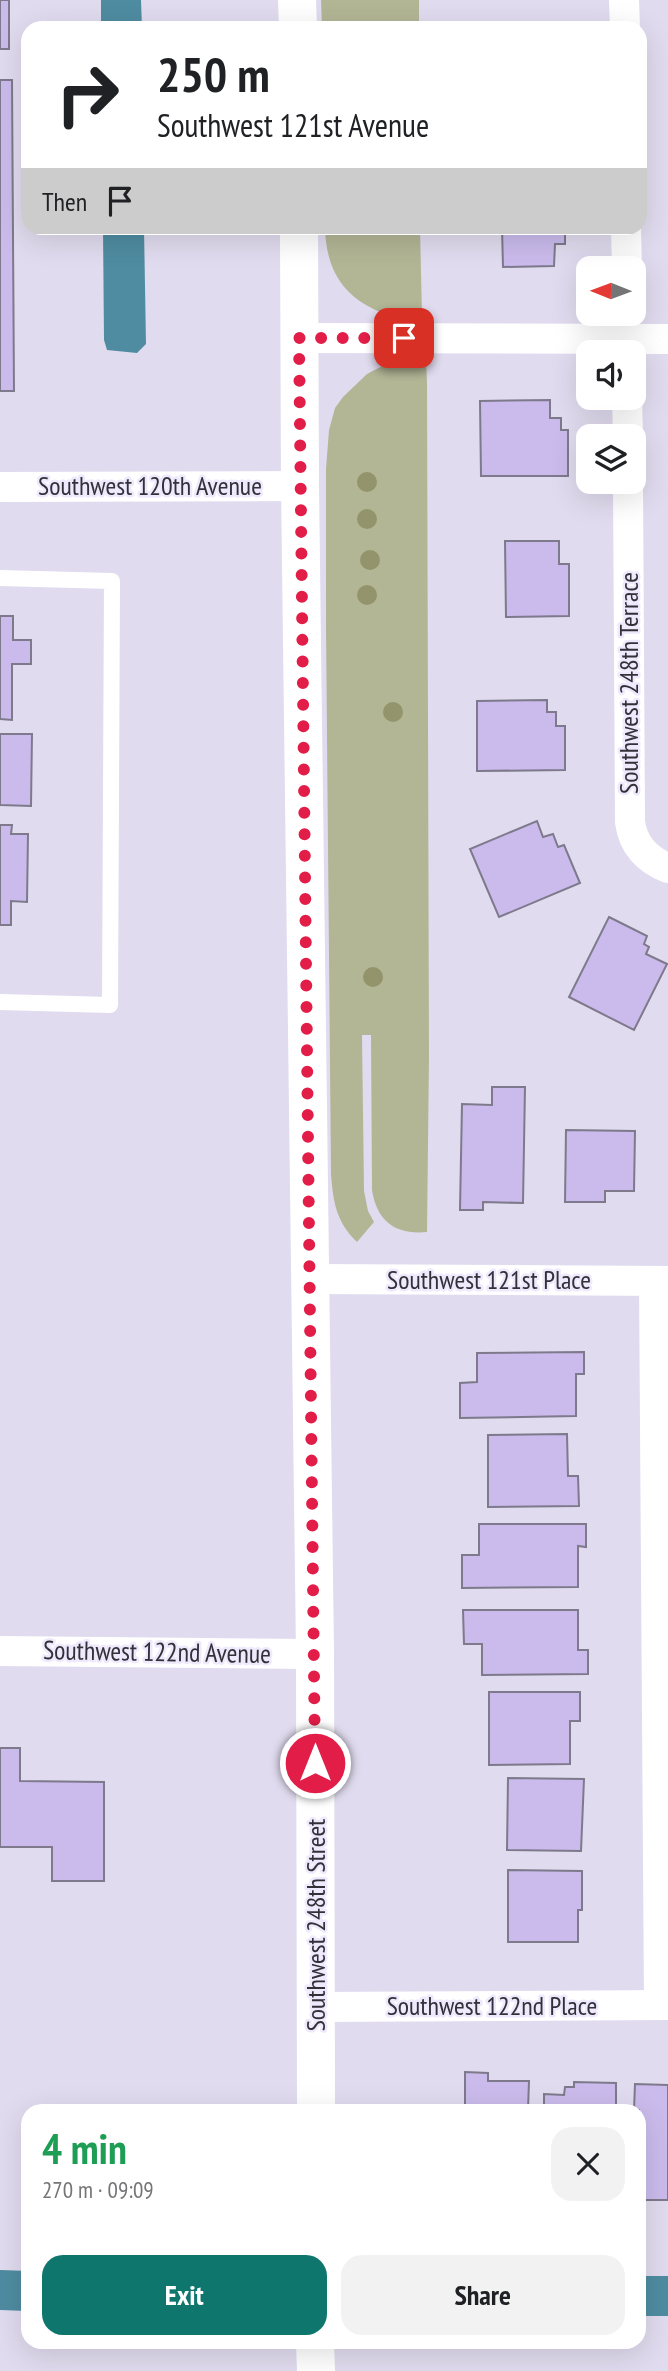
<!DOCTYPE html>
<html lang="en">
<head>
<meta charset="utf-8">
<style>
  :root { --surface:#fff; --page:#f2f2f2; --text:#202124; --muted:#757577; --accent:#0f766e }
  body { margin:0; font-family:"PT Sans Narrow",sans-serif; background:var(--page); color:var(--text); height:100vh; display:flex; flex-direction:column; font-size:26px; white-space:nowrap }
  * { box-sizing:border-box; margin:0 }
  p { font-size:23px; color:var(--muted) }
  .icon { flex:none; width:38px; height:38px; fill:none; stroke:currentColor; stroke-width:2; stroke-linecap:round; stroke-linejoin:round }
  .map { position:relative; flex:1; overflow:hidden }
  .sheet { position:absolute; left:21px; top:2104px; width:625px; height:245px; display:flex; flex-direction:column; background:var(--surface); border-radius:21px; box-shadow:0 7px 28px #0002 }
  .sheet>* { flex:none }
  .top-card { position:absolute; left:21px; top:21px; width:626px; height:214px; border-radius:21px; box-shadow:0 7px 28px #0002; background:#fff; color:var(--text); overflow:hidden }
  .needle { width:46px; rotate:271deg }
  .controls { position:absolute; left:576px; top:256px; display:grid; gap:14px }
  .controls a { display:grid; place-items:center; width:70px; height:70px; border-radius:14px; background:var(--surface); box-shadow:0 7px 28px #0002; font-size:35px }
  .pin { position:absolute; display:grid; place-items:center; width:60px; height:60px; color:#fff; margin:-30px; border-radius:14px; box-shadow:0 4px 10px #0006 }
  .me { position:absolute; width:77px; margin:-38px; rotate:0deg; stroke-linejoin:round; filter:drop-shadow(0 0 5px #0008) }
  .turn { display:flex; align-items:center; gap:24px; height:147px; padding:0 21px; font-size:32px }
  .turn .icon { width:91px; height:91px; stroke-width:2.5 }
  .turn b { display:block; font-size:49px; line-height:60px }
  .then { display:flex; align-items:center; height:66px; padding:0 21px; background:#0003; gap:14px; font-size:26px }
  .round { display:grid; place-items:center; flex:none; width:74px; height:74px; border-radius:21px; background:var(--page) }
  .summary { display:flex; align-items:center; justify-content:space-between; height:119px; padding:0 21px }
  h1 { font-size:42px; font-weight:700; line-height:52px; color:#1e9e55 }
  .primary-button { display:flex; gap:14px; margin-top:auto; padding:14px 21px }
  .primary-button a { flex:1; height:80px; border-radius:21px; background:var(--accent); color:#fff; font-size:28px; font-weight:700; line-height:80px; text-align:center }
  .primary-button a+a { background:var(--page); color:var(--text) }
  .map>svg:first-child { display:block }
  .green { fill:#b2b695 }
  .water { fill:#4f8ca1 }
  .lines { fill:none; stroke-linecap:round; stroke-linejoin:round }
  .canal { stroke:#4f8ca1; stroke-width:40 }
  .building { fill:#cabbec; stroke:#7e798b; stroke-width:2 }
  .lane { stroke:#fff; stroke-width:16 }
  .street { stroke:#fff; stroke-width:30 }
  .secondary { stroke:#fff; stroke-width:38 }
  .tree { fill:#94946c }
  .route { stroke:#e11d48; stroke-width:12; stroke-dasharray:0 21.6 }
  .labels { text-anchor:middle; stroke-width:5; stroke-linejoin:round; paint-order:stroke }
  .street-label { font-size:26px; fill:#333138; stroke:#eee9fd }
</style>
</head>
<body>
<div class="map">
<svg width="668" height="2371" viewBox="0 0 668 2371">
  <rect width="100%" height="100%" fill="#e1dbef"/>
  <g class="green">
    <polygon points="321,0 419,0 419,28 322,28"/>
    <path d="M 325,228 L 420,228 L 422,316 C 410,316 395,318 383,313 C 343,298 326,269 325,228 Z"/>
    <path d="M 419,358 L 426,358 L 427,383 L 429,1056 L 427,1232 C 396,1235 377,1222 372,1190 L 371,1035 L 362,1035 L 364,1191 L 368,1211 L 374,1222 L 357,1242 C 336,1222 333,1201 331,1174 L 326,626 L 326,469 L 329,430 L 335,408 L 343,397 L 367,374 L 388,363 Z"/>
  </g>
  <g class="water">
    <polygon points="101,0 141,0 142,28 101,28"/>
    <polygon points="103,228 144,228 146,344 137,353 107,350 104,340"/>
  </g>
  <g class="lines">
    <g class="canal">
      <polyline points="0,2290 28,2291"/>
      <polyline points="639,2296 668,2296"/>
    </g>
  </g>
  <g class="building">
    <rect x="0" y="0" width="9" height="49"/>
    <polygon points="0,80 12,80 14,391 0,391"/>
    <polygon points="502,228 565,228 565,244 555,244 554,266 503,267"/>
    <polygon points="550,400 550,418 561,418 561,430 568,430 568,476 481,476 480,401"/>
    <polygon points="505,541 559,541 559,564 569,564 569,616 506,617"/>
    <polygon points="0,616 13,616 13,640 31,640 31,664 12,664 12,720 0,719"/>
    <polygon points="547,700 547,712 556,712 556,726 565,726 565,770 477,771 477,701"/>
    <polygon points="0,734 32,734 31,806 0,805"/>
    <polygon points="537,821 543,837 553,834 558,847 564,845 580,883 499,917 470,849"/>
    <polygon points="0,825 12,825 11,834 28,834 27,902 11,901 11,925 0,925"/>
    <polygon points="609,917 647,936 644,944 649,947 646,954 667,964 634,1030 569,997"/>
    <polygon points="492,1087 525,1087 523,1203 483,1202 483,1210 460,1210 462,1104 492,1105"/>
    <polygon points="566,1130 635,1131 634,1191 605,1191 605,1202 565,1202"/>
    <polygon points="584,1352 584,1374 576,1374 576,1416 460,1418 460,1383 477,1382 477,1353"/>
    <polygon points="567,1434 568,1476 578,1476 579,1506 488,1507 488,1435"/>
    <polygon points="479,1524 586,1524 586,1547 578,1546 578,1587 462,1588 462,1555 479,1555"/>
    <polygon points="463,1610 578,1610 578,1650 588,1650 588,1674 482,1675 482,1644 464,1644"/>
    <polygon points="489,1692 580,1692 580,1721 570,1721 570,1764 489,1765"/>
    <polygon points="0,1748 20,1748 20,1781 104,1782 104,1881 52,1881 52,1847 0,1847"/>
    <polygon points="508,1778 584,1779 581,1851 507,1850"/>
    <polygon points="508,1870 582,1871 582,1910 578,1910 578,1942 508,1942"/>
    <polygon points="465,2072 488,2073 488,2081 529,2081 528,2110 465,2110"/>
    <polygon points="574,2082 616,2083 616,2110 544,2110 544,2094 564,2095 565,2087 574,2087"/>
    <polygon points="635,2084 668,2085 668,2200 639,2200 639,2110 634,2110"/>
  </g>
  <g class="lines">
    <polyline class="lane" points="0,578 112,581 110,1005 0,1002"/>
    <g class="street">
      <polyline points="624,0 625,28"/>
      <polyline points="626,228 627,268"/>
      <polyline points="299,338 668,339"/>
      <polyline points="627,397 628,436"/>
      <path d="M 628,481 L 630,822 C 633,845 647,860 668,868"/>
      <polyline points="0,487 300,486"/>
      <polyline points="310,1279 668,1281"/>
      <polyline points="654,1281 659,2005"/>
      <polyline points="0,1651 315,1654"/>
      <polyline points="316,2007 668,2005"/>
    </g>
    <g class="secondary">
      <polyline points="297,0 298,28"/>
      <polyline points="299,228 300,486 315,1654 316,2110"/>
      <polyline points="315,2342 316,2371"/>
    </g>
  </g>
  <g class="tree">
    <circle cx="367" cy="482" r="10"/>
    <circle cx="367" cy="519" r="10"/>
    <circle cx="370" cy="560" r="10"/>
    <circle cx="367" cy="595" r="10"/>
    <circle cx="393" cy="712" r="10"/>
    <circle cx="373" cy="977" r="10"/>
  </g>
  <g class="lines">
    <polyline class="route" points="315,1763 299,338 404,338"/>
  </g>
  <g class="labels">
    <g class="street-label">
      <text x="150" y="495">Southwest 120th Avenue</text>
      <text transform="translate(629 683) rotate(-90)" y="9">Southwest 248th Terrace</text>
      <text x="489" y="1289">Southwest 121st Place</text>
      <text transform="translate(157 1652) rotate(1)" y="9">Southwest 122nd Avenue</text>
      <text transform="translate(316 1925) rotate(-90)" y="9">Southwest 248th Street</text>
      <text x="492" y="2015">Southwest 122nd Place</text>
    </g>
  </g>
</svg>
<div class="controls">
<a><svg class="needle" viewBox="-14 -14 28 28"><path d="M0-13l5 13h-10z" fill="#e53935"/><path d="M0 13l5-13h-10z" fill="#757577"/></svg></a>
<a><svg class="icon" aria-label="sound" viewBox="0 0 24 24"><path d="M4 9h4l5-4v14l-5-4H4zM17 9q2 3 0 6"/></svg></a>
<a><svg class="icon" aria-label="layers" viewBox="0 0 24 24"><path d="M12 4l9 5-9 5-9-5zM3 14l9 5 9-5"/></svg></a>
</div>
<div class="pin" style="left:404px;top:338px;background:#d93025"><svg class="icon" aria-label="arrive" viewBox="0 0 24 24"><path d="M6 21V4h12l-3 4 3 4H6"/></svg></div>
<svg class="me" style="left:315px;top:1763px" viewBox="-20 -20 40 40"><circle r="17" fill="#e11d48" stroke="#fff" stroke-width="3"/><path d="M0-11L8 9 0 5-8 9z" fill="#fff"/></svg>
<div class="top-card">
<div class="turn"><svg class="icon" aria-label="right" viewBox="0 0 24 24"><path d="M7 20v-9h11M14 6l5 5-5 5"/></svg><div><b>250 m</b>Southwest 121st Avenue</div></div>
<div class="then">Then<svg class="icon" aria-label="arrive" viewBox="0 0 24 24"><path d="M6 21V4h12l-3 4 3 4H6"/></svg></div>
</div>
<section class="sheet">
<div class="summary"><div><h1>4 min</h1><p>270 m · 09:09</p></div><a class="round"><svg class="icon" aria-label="close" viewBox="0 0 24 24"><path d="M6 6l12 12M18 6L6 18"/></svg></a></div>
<div class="primary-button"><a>Exit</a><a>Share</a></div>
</section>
</div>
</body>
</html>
